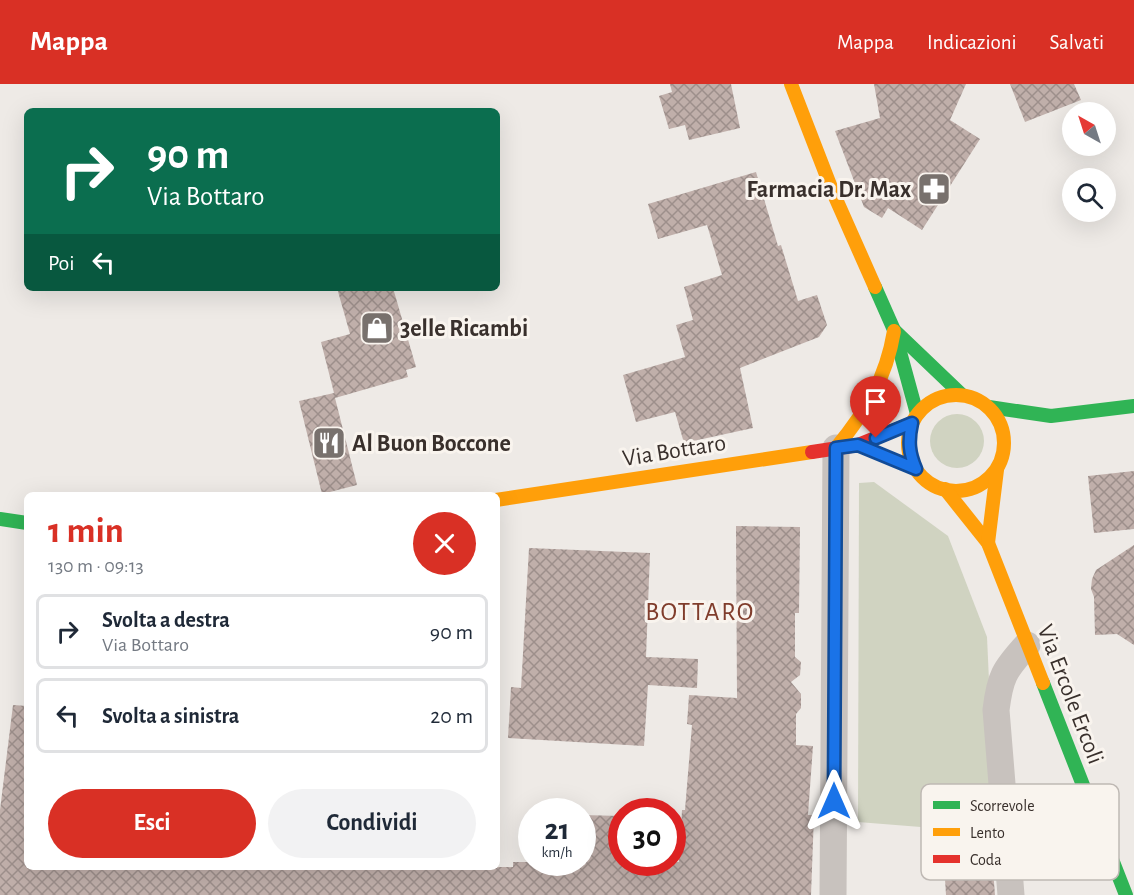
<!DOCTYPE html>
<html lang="it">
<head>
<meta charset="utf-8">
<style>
  :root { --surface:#fff; --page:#f2f2f3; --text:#1f2937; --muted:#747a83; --line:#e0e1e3; --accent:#d93025 }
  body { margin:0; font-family:"Alegreya Sans",sans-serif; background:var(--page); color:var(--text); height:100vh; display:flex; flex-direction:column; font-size:22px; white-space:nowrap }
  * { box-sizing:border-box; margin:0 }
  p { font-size:20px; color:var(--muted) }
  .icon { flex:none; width:33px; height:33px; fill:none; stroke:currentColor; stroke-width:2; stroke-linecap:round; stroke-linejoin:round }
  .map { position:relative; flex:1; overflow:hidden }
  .drawer { position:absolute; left:24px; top:408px; width:476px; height:378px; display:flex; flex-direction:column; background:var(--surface); border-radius:9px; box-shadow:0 6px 24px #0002 }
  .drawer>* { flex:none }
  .guide { position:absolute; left:24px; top:24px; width:476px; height:183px; border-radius:9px; box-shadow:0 6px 24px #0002; background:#0b6e4f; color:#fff; overflow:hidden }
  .needle { width:39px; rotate:321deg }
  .tools { position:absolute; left:1062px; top:18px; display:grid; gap:12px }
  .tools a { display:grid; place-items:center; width:54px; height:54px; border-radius:50%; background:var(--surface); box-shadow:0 6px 24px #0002; font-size:30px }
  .speed { position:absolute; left:518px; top:714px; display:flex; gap:12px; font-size:30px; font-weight:700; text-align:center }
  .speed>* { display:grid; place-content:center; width:78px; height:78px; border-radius:50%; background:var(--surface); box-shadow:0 6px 24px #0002; line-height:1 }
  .speed small { font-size:15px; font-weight:400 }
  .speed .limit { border:9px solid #d22; background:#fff; color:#111 }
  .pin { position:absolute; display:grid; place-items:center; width:51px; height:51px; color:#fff; margin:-62px -26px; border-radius:50% 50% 50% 0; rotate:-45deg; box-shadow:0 0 6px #0007 }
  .pin .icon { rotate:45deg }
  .me { position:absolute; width:66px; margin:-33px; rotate:0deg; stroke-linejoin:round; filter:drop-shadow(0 0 4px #0008) }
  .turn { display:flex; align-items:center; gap:21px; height:126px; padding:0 24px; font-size:27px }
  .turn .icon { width:78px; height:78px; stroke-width:2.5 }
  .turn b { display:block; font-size:42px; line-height:51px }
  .then { display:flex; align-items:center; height:57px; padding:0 24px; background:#0003; gap:12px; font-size:22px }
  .round { display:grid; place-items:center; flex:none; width:63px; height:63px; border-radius:32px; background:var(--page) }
  .overview { display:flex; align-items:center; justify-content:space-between; height:102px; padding:0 24px }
  h1 { font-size:36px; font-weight:700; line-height:45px; color:var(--accent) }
  .primary-button { display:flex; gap:12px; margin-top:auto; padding:12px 24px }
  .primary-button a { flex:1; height:69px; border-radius:36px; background:var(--accent); color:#fff; font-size:24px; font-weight:700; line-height:69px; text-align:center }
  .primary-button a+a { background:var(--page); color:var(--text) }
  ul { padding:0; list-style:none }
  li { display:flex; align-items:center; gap:18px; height:75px; margin:0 12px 9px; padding:0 12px; border:3px solid var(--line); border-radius:9px }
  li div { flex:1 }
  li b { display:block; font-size:22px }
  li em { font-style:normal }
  header { display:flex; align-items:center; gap:36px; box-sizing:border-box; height:84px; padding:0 30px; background:var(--accent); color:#fff }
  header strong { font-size:28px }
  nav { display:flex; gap:33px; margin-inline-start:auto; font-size:21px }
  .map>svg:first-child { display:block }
  .green { fill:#d0d3c1 }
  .building { fill:url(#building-cross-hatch) }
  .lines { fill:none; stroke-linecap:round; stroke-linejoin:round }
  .street { stroke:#c8c2be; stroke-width:27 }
  .fast { stroke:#30b455; stroke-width:14 }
  .slow { stroke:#ff9f0a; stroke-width:14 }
  .jam { stroke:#e5322d; stroke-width:14 }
  .route-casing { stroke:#114b97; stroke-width:15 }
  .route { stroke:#1a73e8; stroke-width:10 }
  .labels { text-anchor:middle; stroke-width:6; stroke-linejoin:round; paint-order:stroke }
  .poi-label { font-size:24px; font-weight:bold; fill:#39302c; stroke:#f9f4ee; text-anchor:start }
  .street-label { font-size:24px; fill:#39302c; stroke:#f9f4ee }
  .neighbourhood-label { font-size:26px; letter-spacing:1.5px; fill:#803d2c; stroke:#f9f4ee }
  .key { fill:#f9f4ee; stroke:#bfb9b4; stroke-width:1.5 }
  .key-label { font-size:16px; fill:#39302c }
</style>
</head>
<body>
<header>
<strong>Mappa</strong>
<nav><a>Mappa</a><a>Indicazioni</a><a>Salvati</a></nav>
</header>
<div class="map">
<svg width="1134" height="811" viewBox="0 0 1134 811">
  <defs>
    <pattern id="building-cross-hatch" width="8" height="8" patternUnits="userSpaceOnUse" patternTransform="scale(1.5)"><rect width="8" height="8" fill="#c0afaa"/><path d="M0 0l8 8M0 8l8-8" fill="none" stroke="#9d8f8b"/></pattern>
  </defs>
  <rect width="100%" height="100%" fill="#eeeae6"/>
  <g class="green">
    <circle cx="957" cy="357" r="27"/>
    <polygon points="874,398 948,452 987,553 996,749 858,738 859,399"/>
  </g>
  <g class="building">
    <polygon points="670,0 731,0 740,44 689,56 685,41 669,45 659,12 672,8"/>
    <polygon points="874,0 966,0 950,36 980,55 922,146 888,124 882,134 864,123 835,47 880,34"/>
    <polygon points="1010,0 1074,0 1081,16 1025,38"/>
    <polygon points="756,88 778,162 781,161 798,217 817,211 827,241 819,253 740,284 753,344 684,359 675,328 636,338 623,291 685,273 676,241 693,236 684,203 722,191 707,141 658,155 648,120"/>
    <polygon points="337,204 393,204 416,283 406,286 408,293 335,314 357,401 322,410 299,317 334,309 321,258 350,250"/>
    <polygon points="1134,387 1134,445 1094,449 1088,392"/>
    <polygon points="736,442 800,443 799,529 795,529 795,573 801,578 800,591 791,598 801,610 801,624 796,630 796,661 813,662 808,731 814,731 811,811 0,811 0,726 13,621 27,622 27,783 513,783 513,778 582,778 582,731 621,732 621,778 679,778 682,726 685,726 692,641 687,640 689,611 737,614"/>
    <polygon points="1134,461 1134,561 1117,550 1095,551 1094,513 1091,505 1092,495 1096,486"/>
    <polygon points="529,464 650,469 646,573 698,575 697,604 648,601 644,662 508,654 511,603 521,604"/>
    <polygon points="991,761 995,811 946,811 943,764"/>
  </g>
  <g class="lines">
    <g class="street">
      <polyline points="833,811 836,364"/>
      <path d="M 1011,811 L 996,626 C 1000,593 1004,586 1027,561"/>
    </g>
    <g class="fast">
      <polyline points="875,203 894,246 917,330"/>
      <polyline points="895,247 962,311"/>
      <polyline points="989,323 1051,332 1134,322"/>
      <polyline points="0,435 27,439"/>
      <polyline points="1043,599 1126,811"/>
    </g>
    <g class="slow">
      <polyline points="791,0 832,106 875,203"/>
      <circle cx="956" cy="359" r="48"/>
      <path d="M 836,364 C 866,327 886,295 894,247"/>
      <polyline points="945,405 988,459 1043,599"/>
      <polyline points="496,416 812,368"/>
      <polyline points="988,459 997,386"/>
    </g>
    <polyline class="jam" points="812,368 858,361 912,339"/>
  </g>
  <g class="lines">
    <defs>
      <path id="route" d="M 834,717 L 836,364 L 858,361 L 916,385 C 909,369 908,357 912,339 L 876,354"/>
    </defs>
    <use href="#route" class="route-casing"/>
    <use href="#route" class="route"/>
  </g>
  <defs>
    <symbol id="pharmacy-square" viewBox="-11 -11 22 22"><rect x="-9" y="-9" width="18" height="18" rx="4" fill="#78716d" stroke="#f9f4ee"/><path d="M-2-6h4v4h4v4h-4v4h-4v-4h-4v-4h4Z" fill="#fff"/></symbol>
    <symbol id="shop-square" viewBox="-11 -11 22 22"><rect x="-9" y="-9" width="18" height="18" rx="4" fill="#78716d" stroke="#f9f4ee"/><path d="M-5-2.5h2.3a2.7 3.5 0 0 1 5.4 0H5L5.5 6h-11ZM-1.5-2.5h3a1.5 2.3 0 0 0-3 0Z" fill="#fff"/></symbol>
    <symbol id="restaurant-square" viewBox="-11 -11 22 22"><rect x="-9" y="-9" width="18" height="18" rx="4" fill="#78716d" stroke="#f9f4ee"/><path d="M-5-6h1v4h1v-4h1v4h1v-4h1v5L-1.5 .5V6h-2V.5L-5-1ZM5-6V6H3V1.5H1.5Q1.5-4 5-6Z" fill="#fff"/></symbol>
  </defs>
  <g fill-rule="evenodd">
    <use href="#pharmacy-square" x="915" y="86" width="38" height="38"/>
    <use href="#shop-square" x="358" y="225" width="38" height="38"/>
    <use href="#restaurant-square" x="310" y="340" width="38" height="38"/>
  </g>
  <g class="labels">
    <g class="poi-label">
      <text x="911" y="113" text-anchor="end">Farmacia Dr. Max</text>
      <text x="400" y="252">3elle Ricambi</text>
      <text x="352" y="367">Al Buon Boccone</text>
    </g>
    <g class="street-label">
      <text transform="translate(674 366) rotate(-9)" y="8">Via Bottaro</text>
      <text transform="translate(1071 610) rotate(69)" y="8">Via Ercole Ercoli</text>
    </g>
    <g class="neighbourhood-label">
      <text x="700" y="536">BOTTARO</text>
    </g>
  </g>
  <rect x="921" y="700" width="198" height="96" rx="9" class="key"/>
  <rect x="933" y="717" width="27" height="8" fill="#30b455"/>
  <rect x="933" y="744" width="27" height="8" fill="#ff9f0a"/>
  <rect x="933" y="771" width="27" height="8" fill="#e5322d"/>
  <g class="key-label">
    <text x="970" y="727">Scorrevole</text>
    <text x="970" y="754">Lento</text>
    <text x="970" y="781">Coda</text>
  </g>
</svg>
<div class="tools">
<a><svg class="needle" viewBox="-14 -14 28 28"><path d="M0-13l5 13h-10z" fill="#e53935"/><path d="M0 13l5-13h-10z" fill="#747a83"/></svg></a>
<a><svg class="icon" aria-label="search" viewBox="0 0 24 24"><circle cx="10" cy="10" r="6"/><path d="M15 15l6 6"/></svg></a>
</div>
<div class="speed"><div>21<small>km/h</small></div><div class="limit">30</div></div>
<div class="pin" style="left:876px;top:354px;background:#d93025"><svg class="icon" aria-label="arrive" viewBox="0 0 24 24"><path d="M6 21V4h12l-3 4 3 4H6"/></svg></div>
<svg class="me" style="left:834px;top:717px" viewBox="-20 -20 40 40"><path d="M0-17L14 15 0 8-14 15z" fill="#1a73e8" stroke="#fff" stroke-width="4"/></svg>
<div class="guide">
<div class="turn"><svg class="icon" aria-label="right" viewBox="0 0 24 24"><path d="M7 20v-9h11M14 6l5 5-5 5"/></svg><div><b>90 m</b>Via Bottaro</div></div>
<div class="then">Poi<svg class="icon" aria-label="left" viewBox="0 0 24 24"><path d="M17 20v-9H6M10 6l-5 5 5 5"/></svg></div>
</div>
<section class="drawer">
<div class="overview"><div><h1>1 min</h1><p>130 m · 09:13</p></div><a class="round" style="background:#d93025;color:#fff"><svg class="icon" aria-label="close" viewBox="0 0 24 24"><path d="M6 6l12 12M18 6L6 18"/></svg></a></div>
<ul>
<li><svg class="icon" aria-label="right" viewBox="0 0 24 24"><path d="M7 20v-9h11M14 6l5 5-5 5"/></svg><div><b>Svolta a destra</b><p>Via Bottaro</p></div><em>90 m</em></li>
<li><svg class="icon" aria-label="left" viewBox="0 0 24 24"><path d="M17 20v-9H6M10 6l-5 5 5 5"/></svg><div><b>Svolta a sinistra</b></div><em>20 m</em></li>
</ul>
<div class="primary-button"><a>Esci</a><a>Condividi</a></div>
</section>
</div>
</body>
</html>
